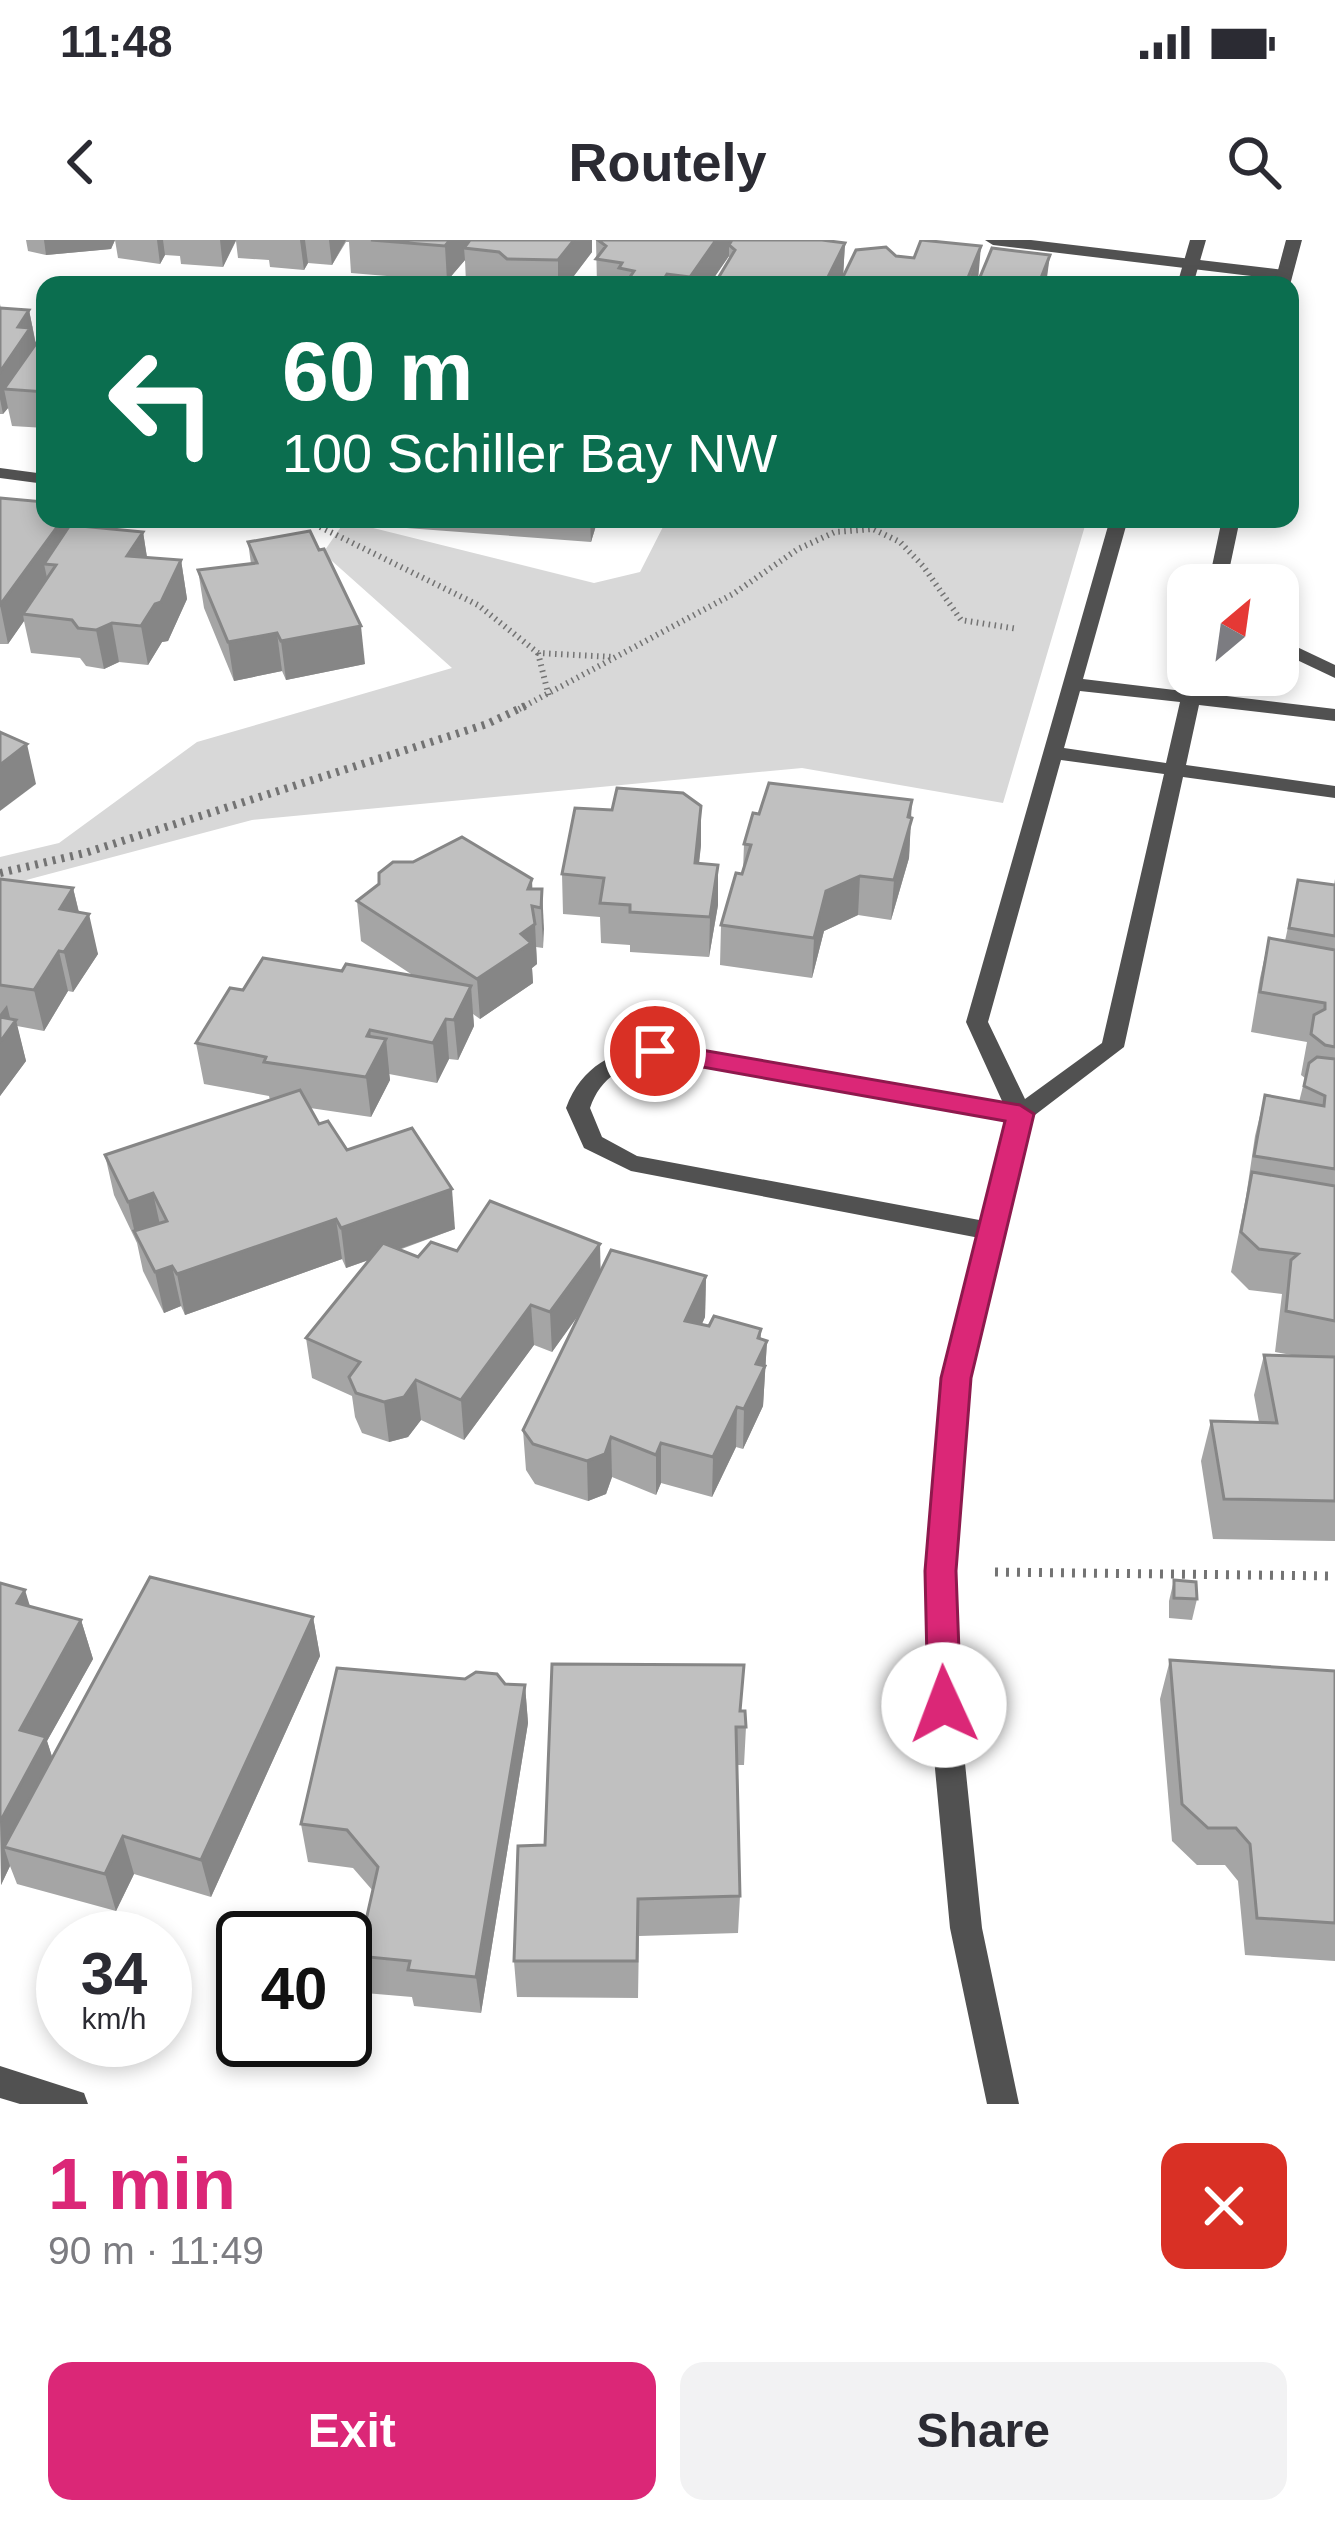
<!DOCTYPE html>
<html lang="en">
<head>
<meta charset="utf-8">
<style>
  :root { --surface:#fff; --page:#f2f2f3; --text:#2b2b33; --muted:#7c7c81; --accent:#db2777 }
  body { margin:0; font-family:Helvetica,sans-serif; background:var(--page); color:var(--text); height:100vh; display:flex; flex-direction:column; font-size:45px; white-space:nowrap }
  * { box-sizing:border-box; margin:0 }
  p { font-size:39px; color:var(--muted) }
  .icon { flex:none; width:66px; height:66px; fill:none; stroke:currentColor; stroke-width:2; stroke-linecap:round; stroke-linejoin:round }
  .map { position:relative; height:1864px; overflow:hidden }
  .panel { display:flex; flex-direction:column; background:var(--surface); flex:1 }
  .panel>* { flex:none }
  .banner { position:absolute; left:36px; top:36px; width:1263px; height:252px; border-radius:24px; box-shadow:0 6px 18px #0003; background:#0b6e4f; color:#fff; overflow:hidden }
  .needle { width:78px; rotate:29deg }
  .fabs { position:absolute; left:1167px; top:324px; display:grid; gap:24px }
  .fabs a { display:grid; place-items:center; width:132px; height:132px; border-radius:24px; background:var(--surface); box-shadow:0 6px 18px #0003; font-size:60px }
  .speed { position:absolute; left:36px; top:1671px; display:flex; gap:24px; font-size:60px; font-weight:700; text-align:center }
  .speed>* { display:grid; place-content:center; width:156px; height:156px; border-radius:50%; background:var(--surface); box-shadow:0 6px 18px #0003; line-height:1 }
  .speed small { font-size:30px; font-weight:400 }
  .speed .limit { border:6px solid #111; border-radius:18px; background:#fff; color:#111 }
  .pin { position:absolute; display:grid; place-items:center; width:102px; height:102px; color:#fff; margin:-51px; border:6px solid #fff; border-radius:50%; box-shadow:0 3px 12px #0007 }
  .me { position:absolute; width:132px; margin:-66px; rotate:358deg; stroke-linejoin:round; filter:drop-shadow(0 0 9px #0008) }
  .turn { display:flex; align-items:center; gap:42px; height:252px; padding:0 48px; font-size:54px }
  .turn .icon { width:156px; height:156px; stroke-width:2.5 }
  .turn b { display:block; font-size:84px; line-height:102px }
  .round { display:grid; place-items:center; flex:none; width:126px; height:126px; border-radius:24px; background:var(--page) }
  .headline { display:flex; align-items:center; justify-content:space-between; height:204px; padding:0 48px }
  h1 { font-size:72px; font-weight:800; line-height:90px; color:var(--accent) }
  .button { display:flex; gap:24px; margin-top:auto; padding:24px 48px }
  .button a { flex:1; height:138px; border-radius:24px; background:var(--accent); color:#fff; font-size:48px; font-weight:800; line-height:138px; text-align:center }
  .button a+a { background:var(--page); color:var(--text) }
  .status { display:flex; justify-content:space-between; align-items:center; height:84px; padding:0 60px; background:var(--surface); direction:ltr }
  .status svg { height:33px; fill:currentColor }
  header { display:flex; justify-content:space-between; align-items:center; height:156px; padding:0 48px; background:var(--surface); font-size:54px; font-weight:800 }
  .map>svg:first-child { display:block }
  .green { fill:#d8d8d8 }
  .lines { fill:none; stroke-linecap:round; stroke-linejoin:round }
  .path-far2 { stroke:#737373; stroke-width:6; stroke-dasharray:1.5 4.5; stroke-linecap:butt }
  .path-far1 { stroke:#737373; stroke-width:8; stroke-dasharray:3 6; stroke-linecap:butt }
  .path { stroke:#737373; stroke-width:9; stroke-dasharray:3 8; stroke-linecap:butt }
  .minor { fill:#515151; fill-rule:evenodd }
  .tertiary { fill:#515151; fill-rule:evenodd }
  .wall { fill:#a5a5a5 }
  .shaded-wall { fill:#868686 }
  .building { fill:#c0c0c0; stroke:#868686; stroke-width:3 }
  .route { fill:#db2777; stroke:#8e194d; stroke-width:3 }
</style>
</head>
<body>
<div class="status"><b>11:48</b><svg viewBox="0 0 49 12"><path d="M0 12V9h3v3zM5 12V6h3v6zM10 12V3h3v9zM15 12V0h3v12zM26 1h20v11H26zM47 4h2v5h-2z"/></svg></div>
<header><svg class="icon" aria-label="back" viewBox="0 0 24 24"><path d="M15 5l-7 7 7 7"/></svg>Routely<svg class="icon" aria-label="search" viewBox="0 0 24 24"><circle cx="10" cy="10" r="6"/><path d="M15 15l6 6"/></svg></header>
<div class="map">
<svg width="1335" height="1864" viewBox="0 0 1335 1864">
  <rect width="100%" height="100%" fill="#fff"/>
  <polygon class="green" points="667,279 1087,279 1003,563 802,528 252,580 0,647 0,617 59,603 197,502 452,428 323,313 345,281 594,343 640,332"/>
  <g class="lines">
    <g class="path-far2">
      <polyline points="304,279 478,365 538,413 613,417"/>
      <polyline points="538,413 549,457"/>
      <polyline points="519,469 733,354 798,309 835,292 873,289 900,302 923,326 961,380 1018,389"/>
    </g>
    <polyline class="path-far1" points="0,633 85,613 487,484 525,466"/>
    <polyline class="path" points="995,1332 1335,1336"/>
    <g class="minor">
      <polygon points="985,0 1031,0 1284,30 1292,35 1284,40 993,5"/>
      <polygon points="0,228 45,234 45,244 0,238"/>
      <path d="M 655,803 L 1028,868 L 1032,874 L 1020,882 L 655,819 C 624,825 601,836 590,868 L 602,897 L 637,916 L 990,982 L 1002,991 L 990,1000 L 631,931 L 584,908 L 566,868 C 582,825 613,812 655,803 Z"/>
      <polygon points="0,1826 84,1853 88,1864 20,1864 0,1858"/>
    </g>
    <g class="tertiary">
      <polygon points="1190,0 1206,0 1193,45 1177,45"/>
      <polygon points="1286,0 1302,0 1290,45 1274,45"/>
      <path d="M 1110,279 L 1128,279 L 1083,439 L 1183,451 L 1188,433 L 1206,435 L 1202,453 L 1335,469 L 1335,481 L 1199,465 L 1186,525 L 1335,546 L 1335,558 L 1183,537 L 1124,807 L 1031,878 L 969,1138 L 955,1331 L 959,1465 L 982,1688 L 1019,1864 L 987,1864 L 950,1688 L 929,1465 L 927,1331 L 943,1138 L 1008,874 L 966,782 ZM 1080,451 L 1180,462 L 1166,523 L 1064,508 ZM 1061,520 L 1164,534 L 1102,803 L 1025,859 L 988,782 Z"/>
      <polygon points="1222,279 1240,279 1226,345 1208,345"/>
      <polygon points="1278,398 1335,425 1335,438 1278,411"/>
    </g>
  </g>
  <g class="wall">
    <polygon points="26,0 592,0 592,12 567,45 483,45 466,43 465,20 447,41 351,33 349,2 346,2 332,25 308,23 304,30 270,27 269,20 238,18 236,1 223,27 181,24 180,16 165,15 160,24 118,18 115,0 111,9 46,15 28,11"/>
    <polygon points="596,0 825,0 845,3 843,37 896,16 914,18 981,6 976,45 717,45 717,40 729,21 729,16 709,45 597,45"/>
    <polygon points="0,64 1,69 29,70 36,104 45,91 45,188 12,186 8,168 3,174 0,174"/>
    <polygon points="0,258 77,286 143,292 147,318 181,320 187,359 168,401 162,402 148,425 119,422 104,429 86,426 80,418 31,413 24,381 8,404 0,404"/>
    <polygon points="393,279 598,279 591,302 393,287"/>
    <polygon points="248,302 365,424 286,440 282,431 234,441 204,368 198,330 251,324"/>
    <polygon points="759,574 911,578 909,618 891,680 858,675 824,691 812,738 720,725 721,685 743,631 744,604"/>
    <polygon points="701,605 699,624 718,625 718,665 709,717 630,712 630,705 601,703 600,677 563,674 562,634"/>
    <polygon points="0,639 73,648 79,672 98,714 73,752 68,751 44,791 17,786 26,821 0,856"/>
    <polygon points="1335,639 1335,1301 1213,1299 1201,1221 1211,1181 1259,1182 1254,1155 1264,1115 1297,1116 1275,1112 1282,1054 1249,1050 1231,1032 1246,957 1255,896 1265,855 1299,862 1305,838 1301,835 1307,802 1251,792 1260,738 1269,698 1285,701 1298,640 1334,645"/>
    <polygon points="542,649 543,708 536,707 537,724 532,728 533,743 480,779 473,774 474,786 458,820 449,819 437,843 389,834 390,840 371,877 310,868 319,884 347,910 455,989 399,1010 418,1017 457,1011 600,1004 600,1032 706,1036 705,1077 702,1084 767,1101 763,1166 743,1209 736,1207 712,1257 661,1243 656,1255 612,1237 606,1254 588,1261 535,1244 526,1230 523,1190 581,1071 552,1112 534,1105 464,1200 421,1180 408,1197 389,1202 362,1193 355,1177 352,1156 312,1138 306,1098 369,1020 346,1028 342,1019 185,1075 181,1066 164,1073 143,1031 137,1003 114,955 105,915 270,860 269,856 204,844 196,803 243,750 342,731 414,736 361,701 357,661"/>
    <polygon points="1174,1340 1197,1359 1192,1380 1169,1378 1169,1361"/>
    <polygon points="0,1343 30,1367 81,1380 93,1419 47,1501 52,1517 313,1377 320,1416 211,1657 134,1634 116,1671 17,1644 10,1626 1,1645"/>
    <polygon points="1170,1420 1335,1431 1335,1721 1245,1715 1238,1641 1225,1625 1197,1625 1172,1601 1160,1459"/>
    <polygon points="505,1444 525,1445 528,1483 481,1773 414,1766 412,1757 365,1753 358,1716 373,1651 353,1628 308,1622 301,1584"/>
    <polygon points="742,1471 746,1487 744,1525 737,1525 740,1656 738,1693 639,1696 638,1758 517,1757 514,1721 545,1605"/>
  </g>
  <g class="shaded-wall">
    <polygon points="44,0 115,0 111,9 46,15"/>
    <polygon points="157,0 163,0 165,15 160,24"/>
    <polygon points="220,0 236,0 223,27"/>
    <polygon points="300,0 305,0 308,23 304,30"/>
    <polygon points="329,0 346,0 332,25"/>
    <polygon points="450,0 483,0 464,8 465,20 447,41 445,6"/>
    <polygon points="574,0 592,0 592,12 567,45 558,45 558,20"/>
    <polygon points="716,0 732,0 729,5 729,16 709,45 690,45 690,37"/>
    <polygon points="845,3 843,38 839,45 824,45"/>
    <polygon points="981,6 978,41 976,45 967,45"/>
    <polygon points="1050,15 1046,45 1041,38"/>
    <polygon points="29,70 36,106 4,149 8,168 3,174 0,159 0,132 18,87"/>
    <polygon points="63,279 76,279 80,302 56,325 44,324 49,347 23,374 24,381 8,404 0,365"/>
    <polygon points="590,279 598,279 591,302"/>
    <polygon points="143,292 149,330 127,316"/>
    <polygon points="181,320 187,359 168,401 162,402 148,425 141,386"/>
    <polygon points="112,383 119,422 104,429 96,390"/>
    <polygon points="361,386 365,424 286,440 281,401"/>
    <polygon points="277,393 282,431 234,441 228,402"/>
    <polygon points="27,504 36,544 0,571 0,525"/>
    <polygon points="912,560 909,618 891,680 894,640"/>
    <polygon points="701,566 701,605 694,663 695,623"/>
    <polygon points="718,625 718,665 709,717 710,677"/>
    <polygon points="860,636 858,675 824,691 812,738 814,698 826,651"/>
    <polygon points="532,639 533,666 532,666 535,684 537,724 532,728 533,743 480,779 477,739 521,694 528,649"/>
    <polygon points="73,648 82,686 89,674 98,714 73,752 64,712 60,669"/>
    <polygon points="542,649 544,689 543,708 541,668"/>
    <polygon points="59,711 68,751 44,791 34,750"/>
    <polygon points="471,746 474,786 458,820 454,780"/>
    <polygon points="7,765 12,786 16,780 26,821 0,856 0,774"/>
    <polygon points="446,779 449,819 437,843 433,803"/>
    <polygon points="370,790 374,822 386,799 390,840 371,877 366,837 367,796"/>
    <polygon points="452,949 455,989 346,1028 341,988"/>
    <polygon points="153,953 162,994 134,991 137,1003 128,962"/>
    <polygon points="336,979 342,1019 185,1075 177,1034"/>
    <polygon points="600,1004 601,1044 552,1112 550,1072"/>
    <polygon points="172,1026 181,1066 164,1073 155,1032"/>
    <polygon points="706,1036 705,1077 685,1121 685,1081"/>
    <polygon points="531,1065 534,1105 464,1200 461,1160"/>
    <polygon points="761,1089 760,1115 767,1101 763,1166 743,1209 744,1169"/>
    <polygon points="416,1140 421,1180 408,1197 389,1202 384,1162"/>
    <polygon points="737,1167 736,1207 712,1257 713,1217"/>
    <polygon points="611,1197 612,1237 606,1254 588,1261 587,1221"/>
    <polygon points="661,1203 661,1243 656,1255 656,1215"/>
    <polygon points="25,1350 37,1389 17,1363"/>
    <polygon points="313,1377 320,1416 211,1657 201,1620"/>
    <polygon points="81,1380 93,1419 47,1501 58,1535 4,1607 10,1626 1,1645 0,1582 20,1490"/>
    <polygon points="525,1445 528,1483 481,1773 476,1737"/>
    <polygon points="123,1596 134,1634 116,1671 105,1634"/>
  </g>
  <g class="building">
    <polygon points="371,0 450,0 445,6"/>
    <polygon points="470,0 574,0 558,20 507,19 499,12 464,8"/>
    <polygon points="598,0 716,0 690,37 667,34 662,42 630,37 634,31 619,28 622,23 596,19 606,6"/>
    <polygon points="732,0 822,0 845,3 824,45 794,42 792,45 744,45 745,43 717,40 735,10 729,5"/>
    <polygon points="921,0 981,6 967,40 950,38 947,45 839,45 856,10 886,7 896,16 914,18"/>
    <polygon points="992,8 1050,15 1041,38 1096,43 1095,45 988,45 989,43 978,42"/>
    <polygon points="0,68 29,70 18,87 30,88 0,132"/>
    <polygon points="45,91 45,152 4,149"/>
    <polygon points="0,258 45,262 45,279 63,279 0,365"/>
    <polygon points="70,285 143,292 127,316 181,320 161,362 155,364 141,386 112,383 96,390 78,388 72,380 23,374 56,325 44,324"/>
    <polygon points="310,291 319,310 324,309 361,386 281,401 277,393 228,402 198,330 257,323 248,302"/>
    <polygon points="0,492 27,504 0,525"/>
    <polygon points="769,543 912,560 908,577 912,578 894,640 860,636 826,651 814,698 721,685 736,633 742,634 751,605 744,604 753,573 759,574"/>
    <polygon points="617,548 683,553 701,566 695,623 718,625 710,677 630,672 630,665 600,663 604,638 562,634 575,568 612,570"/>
    <polygon points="462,597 532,639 528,649 542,649 541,668 532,666 535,684 521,694 531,703 477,739 357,661 379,644 379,633 393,622 413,622"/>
    <polygon points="0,639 73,648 60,669 89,674 64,712 59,711 34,750 0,745"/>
    <polygon points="1298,640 1335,645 1335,696 1289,688"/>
    <polygon points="1269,698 1335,710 1335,807 1325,805 1311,794 1314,775 1325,769 1325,763 1260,752"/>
    <polygon points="263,718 342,731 346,724 471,746 454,780 446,779 433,803 370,790 367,796 386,799 366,837 264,822 266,817 196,803 230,748 243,750"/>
    <polygon points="0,777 16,780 0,802"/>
    <polygon points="1317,817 1335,819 1335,929 1254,916 1265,855 1324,866 1325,856 1304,846 1309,823"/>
    <polygon points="300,850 319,884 328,881 347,910 412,888 452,949 341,988 336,979 177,1034 172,1026 155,1032 134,991 167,981 153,953 128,962 105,915"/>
    <polygon points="1252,932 1335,946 1335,1081 1286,1071 1291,1020 1298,1014 1259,1009 1241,992"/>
    <polygon points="490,961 600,1004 550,1072 531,1065 461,1160 416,1140 404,1157 384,1162 356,1153 349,1137 360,1122 306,1098 383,1003 418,1017 431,1002 457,1011"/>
    <polygon points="611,1010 706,1036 685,1081 709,1086 714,1076 761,1089 758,1098 767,1101 756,1124 765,1126 744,1169 737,1167 713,1217 661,1203 656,1215 611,1197 605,1214 587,1221 533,1204 523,1190"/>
    <polygon points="1264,1115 1335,1117 1335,1261 1224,1259 1211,1181 1277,1183"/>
    <polygon points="150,1337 313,1377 201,1620 123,1596 105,1634 4,1607"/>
    <polygon points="1174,1340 1196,1342 1197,1359 1174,1358"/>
    <polygon points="0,1343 25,1350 17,1363 81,1380 20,1490 46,1497 0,1582"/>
    <polygon points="1170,1420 1335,1431 1335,1683 1257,1678 1250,1604 1236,1588 1208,1588 1182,1564"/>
    <polygon points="552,1424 744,1425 740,1471 745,1471 746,1487 736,1487 740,1656 638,1659 637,1721 514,1721 518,1606 545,1605"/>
    <polygon points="337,1428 465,1439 476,1432 497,1434 505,1444 525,1445 476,1737 408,1730 410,1721 358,1716 378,1627 347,1590 301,1584"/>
  </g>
  <polygon class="route" points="655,802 1020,865 1034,874 971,1138 956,1331 961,1465 956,1475 944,1479 932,1475 928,1465 925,1331 941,1138 1005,881 646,817 642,811"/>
</svg>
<div class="fabs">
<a><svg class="needle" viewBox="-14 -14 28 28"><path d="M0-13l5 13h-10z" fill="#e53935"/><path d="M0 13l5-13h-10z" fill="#7c7c81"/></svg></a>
</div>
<div class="speed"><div>34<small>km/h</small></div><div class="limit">40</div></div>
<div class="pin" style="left:655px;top:811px;background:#d93025"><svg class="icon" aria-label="arrive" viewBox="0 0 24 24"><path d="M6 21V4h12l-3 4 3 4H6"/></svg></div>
<svg class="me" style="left:944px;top:1465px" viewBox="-20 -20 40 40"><circle r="19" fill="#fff"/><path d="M0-13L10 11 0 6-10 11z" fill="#db2777"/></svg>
<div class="banner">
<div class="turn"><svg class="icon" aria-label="left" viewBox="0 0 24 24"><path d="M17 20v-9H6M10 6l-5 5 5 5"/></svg><div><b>60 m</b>100 Schiller Bay NW</div></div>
</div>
</div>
<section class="panel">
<div class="headline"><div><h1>1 min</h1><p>90 m · 11:49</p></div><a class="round" style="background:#d93025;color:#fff"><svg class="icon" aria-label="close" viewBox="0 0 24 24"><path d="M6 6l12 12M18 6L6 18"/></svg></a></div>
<div class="button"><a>Exit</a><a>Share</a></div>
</section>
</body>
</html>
